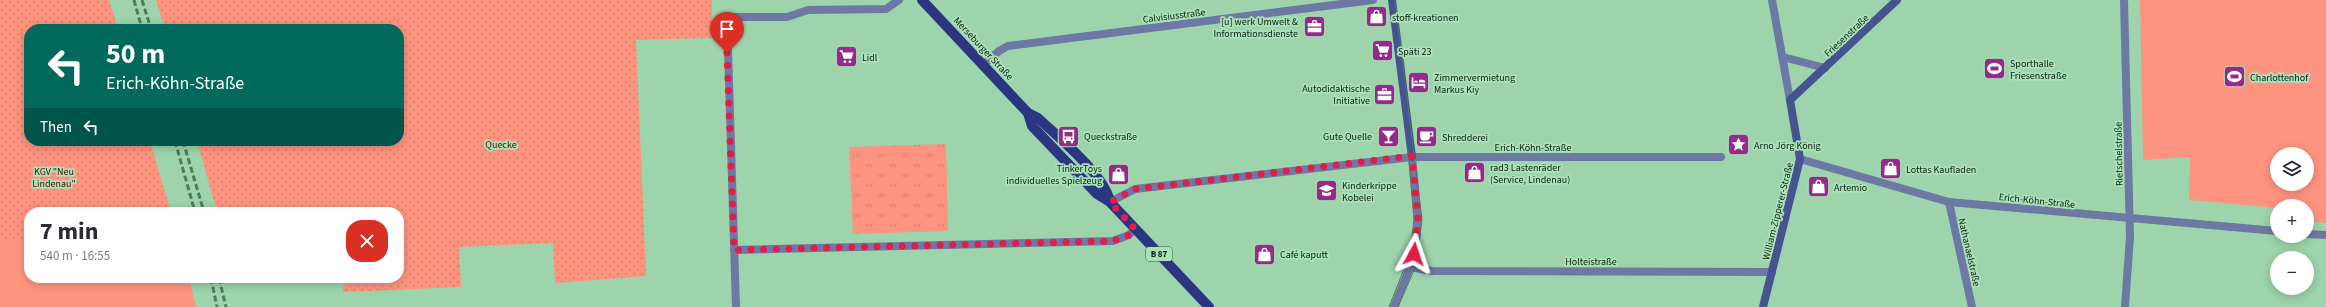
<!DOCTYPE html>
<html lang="en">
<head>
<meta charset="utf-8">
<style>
  :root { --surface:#fff; --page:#f7f7f7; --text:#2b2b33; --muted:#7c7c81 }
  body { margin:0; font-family:"Source Sans 3",sans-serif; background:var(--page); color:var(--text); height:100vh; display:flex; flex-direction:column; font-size:15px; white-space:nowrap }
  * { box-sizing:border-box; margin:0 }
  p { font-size:13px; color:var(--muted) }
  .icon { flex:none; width:22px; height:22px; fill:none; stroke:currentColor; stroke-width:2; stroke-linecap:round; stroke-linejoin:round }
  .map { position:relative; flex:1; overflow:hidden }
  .details { position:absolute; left:24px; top:207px; width:380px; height:76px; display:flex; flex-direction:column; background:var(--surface); border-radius:16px; box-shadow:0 2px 10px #0003 }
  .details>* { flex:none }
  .guide { position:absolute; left:24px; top:24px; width:380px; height:122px; border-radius:16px; box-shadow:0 2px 10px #0003; background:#00695c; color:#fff; overflow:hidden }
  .buttons { position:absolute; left:2270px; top:147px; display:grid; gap:8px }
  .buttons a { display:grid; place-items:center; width:44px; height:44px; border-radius:50%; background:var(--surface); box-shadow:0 2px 10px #0003; font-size:20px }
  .pin { position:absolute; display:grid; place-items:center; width:34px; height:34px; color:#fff; margin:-41px -17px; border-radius:50% 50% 50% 0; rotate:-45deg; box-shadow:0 0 4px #0007 }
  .pin .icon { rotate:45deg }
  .me { position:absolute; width:44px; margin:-22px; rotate:5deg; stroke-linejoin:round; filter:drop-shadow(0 0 3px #0008) }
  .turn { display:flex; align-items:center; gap:14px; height:84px; padding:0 16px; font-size:18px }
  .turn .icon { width:52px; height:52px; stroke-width:2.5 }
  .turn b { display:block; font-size:28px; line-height:34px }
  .then { display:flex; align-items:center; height:38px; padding:0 16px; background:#0003; gap:8px; font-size:15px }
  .round { display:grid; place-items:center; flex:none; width:42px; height:42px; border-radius:16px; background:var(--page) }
  .headline { display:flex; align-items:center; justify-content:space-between; height:68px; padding:0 16px }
  h1 { font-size:24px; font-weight:700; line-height:30px }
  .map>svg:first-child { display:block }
  .grass { fill:url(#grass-tufts) }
  .garden { fill:url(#garden-dots) }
  .pitch { fill:#fe947f; fill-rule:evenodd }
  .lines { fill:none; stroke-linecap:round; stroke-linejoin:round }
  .street { stroke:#6d79a4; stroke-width:8 }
  .secondary { stroke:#455391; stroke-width:8 }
  .primary { stroke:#2b3683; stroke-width:10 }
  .tram { stroke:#53785c; stroke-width:1 }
  .rail { stroke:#53785c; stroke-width:3; stroke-dasharray:6 3; stroke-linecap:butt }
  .route { stroke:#e11d48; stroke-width:7; stroke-dasharray:0 12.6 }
  .labels { text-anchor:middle; stroke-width:3.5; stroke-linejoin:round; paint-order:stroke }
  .shield { fill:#aae1b8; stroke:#3b5b44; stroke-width:1 }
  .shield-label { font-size:9px; font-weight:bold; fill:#0c2112 }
  .street-label { font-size:10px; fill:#0c2112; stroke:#aae1b8 }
  .poi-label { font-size:10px; fill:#0c2112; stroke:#aae1b8; text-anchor:start }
  .park-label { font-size:10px; fill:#560b01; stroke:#aae1b8 }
</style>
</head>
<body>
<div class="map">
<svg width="2326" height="307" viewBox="0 0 2326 307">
  <defs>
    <pattern id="grass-tufts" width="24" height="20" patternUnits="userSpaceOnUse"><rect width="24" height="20" fill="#fe947f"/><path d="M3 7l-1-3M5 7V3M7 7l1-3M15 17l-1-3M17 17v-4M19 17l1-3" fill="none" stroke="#d87f6d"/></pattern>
    <pattern id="garden-dots" width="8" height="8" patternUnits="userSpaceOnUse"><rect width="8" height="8" fill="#fe947f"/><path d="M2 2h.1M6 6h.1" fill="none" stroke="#d87f6d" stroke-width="1.8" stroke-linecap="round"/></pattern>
  </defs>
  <rect width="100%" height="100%" fill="#9dd4ab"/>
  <polygon class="grass" points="946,144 948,231 853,234 849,147"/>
  <g class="garden">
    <polygon points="0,0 109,0 118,29 29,29 29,141 150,141 171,212 29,212 29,239 0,240"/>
    <polygon points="156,0 712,0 712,38 636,40 646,276 555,283 553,243 459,247 461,287 343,292 343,278 399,278 399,212 217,212 197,141 399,141 399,29 165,29"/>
  </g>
  <g class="pitch">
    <path d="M 2140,0 L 2326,0 L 2326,223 L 2313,222 L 2313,211 L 2307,210 L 2307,206 L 2277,208 L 2189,200 L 2190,157 L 2143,160 ZM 2277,154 L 2307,154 L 2307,184 L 2277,184 Z"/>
    <polygon points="29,239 29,278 189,278 196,307 0,307 0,240"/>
  </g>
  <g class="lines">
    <g class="street">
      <polyline points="1772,0 1790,100"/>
      <polyline points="2124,0 2130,236 2125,307"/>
      <polyline points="1783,57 1825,68"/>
      <polyline points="983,65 999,51 1008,46 1373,0"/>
      <polyline points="1800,159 1949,202 2277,231"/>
      <polyline points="1110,202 1135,189 1412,157 1721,157"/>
      <polyline points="1949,202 1972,307"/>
      <polyline points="2307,234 2326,235"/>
      <polyline points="734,250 1113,241 1129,235 1135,229"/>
      <polyline points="1411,267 1431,271 1772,272"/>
      <polyline points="736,307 727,17 787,17 808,10 886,9 899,0"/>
      <polyline points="1394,307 1415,255 1418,220 1412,157"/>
    </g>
    <g class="secondary">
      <polyline points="1392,0 1412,157"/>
      <polyline points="1763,307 1800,159 1790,100 1897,0"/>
    </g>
    <g class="primary">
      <polyline points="922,0 1028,113 1032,126 1097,194 1110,202 1209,307"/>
      <path d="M 1028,113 L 1038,118 C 1058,137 1105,175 1110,202"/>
    </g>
    <g class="tram">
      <polyline points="1395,0 1422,220 1415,268 1398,307"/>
      <polyline points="1389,307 1410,254 1414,219 1408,149"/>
    </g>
    <g class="rail">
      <polyline points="134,0 142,29"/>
      <polyline points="142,0 151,29"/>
      <polyline points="175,141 195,212"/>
      <polyline points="183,141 204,212"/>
      <polyline points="211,278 217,307"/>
      <polyline points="219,278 226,307"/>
    </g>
  </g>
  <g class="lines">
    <polyline class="route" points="727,53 734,250 1113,241 1129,235 1135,229 1110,202 1135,189 1412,156 1418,220 1414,254"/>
  </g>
  <defs>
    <symbol id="shop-square" viewBox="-11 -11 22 22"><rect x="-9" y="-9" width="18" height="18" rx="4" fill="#962a8c" stroke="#aae1b8"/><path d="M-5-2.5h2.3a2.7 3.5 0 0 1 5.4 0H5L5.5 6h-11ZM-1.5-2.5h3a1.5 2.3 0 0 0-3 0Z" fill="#fff"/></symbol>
    <symbol id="office-square" viewBox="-11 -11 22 22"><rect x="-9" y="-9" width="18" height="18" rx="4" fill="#962a8c" stroke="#aae1b8"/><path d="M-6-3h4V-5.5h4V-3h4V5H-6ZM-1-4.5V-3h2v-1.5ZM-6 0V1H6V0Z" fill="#fff"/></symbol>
    <symbol id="supermarket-square" viewBox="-11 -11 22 22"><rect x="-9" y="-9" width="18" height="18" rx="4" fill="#962a8c" stroke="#aae1b8"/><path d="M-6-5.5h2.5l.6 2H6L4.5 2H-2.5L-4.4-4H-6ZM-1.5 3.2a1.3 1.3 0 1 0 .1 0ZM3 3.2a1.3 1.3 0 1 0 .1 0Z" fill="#fff"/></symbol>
    <symbol id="stadium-square" viewBox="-11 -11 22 22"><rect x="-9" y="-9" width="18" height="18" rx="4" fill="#962a8c" stroke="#aae1b8"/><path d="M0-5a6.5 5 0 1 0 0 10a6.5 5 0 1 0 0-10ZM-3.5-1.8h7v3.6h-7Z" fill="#fff"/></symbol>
    <symbol id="hotel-square" viewBox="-11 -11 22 22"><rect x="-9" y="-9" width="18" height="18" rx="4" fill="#962a8c" stroke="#aae1b8"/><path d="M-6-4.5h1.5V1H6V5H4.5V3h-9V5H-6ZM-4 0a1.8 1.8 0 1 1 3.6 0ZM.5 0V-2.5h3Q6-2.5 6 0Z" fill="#fff"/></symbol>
    <symbol id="bus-square" viewBox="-11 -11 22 22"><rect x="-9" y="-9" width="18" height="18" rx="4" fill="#962a8c" stroke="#aae1b8"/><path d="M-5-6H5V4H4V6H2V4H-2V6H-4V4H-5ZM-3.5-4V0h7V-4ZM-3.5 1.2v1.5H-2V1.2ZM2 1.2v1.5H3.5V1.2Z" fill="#fff"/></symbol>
    <symbol id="bar-square" viewBox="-11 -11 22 22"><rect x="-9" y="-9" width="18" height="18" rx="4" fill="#962a8c" stroke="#aae1b8"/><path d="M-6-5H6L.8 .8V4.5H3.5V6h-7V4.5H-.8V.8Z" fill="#fff"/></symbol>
    <symbol id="cafe-square" viewBox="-11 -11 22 22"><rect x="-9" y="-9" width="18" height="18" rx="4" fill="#962a8c" stroke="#aae1b8"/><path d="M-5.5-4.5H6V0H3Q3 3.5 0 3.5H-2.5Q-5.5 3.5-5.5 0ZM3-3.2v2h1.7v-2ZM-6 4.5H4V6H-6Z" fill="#fff"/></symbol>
    <symbol id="sight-square" viewBox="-11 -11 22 22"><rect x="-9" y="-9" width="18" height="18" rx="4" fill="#962a8c" stroke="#aae1b8"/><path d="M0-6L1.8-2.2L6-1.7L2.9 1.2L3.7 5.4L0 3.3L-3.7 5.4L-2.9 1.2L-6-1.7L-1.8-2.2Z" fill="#fff"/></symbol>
    <symbol id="school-square" viewBox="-11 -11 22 22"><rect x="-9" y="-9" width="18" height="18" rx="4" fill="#962a8c" stroke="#aae1b8"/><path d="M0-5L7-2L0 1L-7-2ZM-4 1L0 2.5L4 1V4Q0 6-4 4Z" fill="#fff"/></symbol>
  </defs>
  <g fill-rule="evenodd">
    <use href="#shop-square" x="1364" y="4" width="25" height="25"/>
    <use href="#office-square" x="1302" y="14" width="25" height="25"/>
    <use href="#supermarket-square" x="1370" y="38" width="25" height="25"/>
    <use href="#supermarket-square" x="834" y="44" width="25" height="25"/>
    <use href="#stadium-square" x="1982" y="56" width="25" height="25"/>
    <use href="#stadium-square" x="2222" y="64" width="25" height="25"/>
    <use href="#hotel-square" x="1406" y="70" width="25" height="25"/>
    <use href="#office-square" x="1372" y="82" width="25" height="25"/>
    <use href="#bus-square" x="1056" y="124" width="25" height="25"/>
    <use href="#bar-square" x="1376" y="124" width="25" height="25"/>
    <use href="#cafe-square" x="1414" y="124" width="25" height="25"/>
    <use href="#sight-square" x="1726" y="132" width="25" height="25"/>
    <use href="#shop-square" x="1878" y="156" width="25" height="25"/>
    <use href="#shop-square" x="1462" y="160" width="25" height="25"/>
    <use href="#shop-square" x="1106" y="162" width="25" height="25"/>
    <use href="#shop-square" x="1806" y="174" width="25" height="25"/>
    <use href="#school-square" x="1314" y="178" width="25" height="25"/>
    <use href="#shop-square" x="1252" y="242" width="25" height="25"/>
  </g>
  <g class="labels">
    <rect class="shield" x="1146" y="247" width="26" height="14" rx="3"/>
    <g class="shield-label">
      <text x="1159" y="257">B 87</text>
    </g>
    <g class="street-label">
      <text transform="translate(1174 15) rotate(-7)" y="4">Calvisiusstraße</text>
      <text transform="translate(1846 35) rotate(-43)" y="4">Friesenstraße</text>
      <text transform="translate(984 48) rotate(47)" y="4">Merseburger Straße</text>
      <text x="1533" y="151">Erich-Köhn-Straße</text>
      <text transform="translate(2118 154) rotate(-91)" y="4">Rietschelstraße</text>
      <text transform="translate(2037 200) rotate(6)" y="4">Erich-Köhn-Straße</text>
      <text transform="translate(1777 211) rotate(-76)" y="4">William-Zipperer-Straße</text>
      <text transform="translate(1970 252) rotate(77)" y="4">Nathanaelstraße</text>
      <text x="1591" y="265">Holteistraße</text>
    </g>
    <g class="poi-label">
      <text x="1392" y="21">stoff-kreationen</text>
      <text x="1298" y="25" text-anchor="end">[u] werk Umwelt &amp;<tspan x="1298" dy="12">Informationsdienste</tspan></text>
      <text x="1398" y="55">Späti 23</text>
      <text x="862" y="61">Lidl</text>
      <text x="2010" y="67">Sporthalle<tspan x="2010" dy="12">Friesenstraße</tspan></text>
      <text x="1434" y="81">Zimmervermietung<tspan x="1434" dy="12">Markus Kiy</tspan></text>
      <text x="2250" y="81">Charlottenhof</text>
      <text x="1370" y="92" text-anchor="end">Autodidaktische<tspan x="1370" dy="12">Initiative</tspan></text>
      <text x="1084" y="140">Queckstraße</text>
      <text x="1372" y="140" text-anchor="end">Gute Quelle</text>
      <text x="1442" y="141">Shredderei</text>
      <text x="1754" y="149">Arno Jörg König</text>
      <text x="1490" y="171">rad3 Lastenräder<tspan x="1490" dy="12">(Service, Lindenau)</tspan></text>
      <text x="1102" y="172" text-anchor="end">TinkerToys<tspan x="1102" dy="12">individuelles Spielzeug</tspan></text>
      <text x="1906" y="173">Lottas Kaufladen</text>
      <text x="1342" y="189">Kinderkrippe<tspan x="1342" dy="12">Kobelei</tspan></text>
      <text x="1834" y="191">Artemio</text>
      <text x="1280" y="258">Café kaputt</text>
    </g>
    <g class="park-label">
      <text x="501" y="148">Quecke</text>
      <text x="54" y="175">KGV "Neu<tspan x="54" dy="12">Lindenau"</tspan></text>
    </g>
  </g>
</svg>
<div class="buttons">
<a><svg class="icon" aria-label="layers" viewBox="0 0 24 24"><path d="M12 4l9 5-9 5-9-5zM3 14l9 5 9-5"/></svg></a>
<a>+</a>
<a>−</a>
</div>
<div class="pin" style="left:727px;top:53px;background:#d93025"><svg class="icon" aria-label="arrive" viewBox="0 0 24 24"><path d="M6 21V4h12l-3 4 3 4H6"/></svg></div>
<svg class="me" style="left:1414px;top:254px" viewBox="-20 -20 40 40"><path d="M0-17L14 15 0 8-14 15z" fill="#e11d48" stroke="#fff" stroke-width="4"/></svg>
<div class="guide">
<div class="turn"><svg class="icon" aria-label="left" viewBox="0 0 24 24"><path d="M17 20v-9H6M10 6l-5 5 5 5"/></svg><div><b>50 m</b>Erich-Köhn-Straße</div></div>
<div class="then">Then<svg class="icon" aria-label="left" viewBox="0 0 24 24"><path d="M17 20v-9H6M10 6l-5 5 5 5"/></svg></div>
</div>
<section class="details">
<div class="headline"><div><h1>7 min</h1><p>540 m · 16:55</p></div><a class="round" style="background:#d93025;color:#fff"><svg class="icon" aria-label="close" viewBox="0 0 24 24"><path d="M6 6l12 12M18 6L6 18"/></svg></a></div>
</section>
</div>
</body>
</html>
